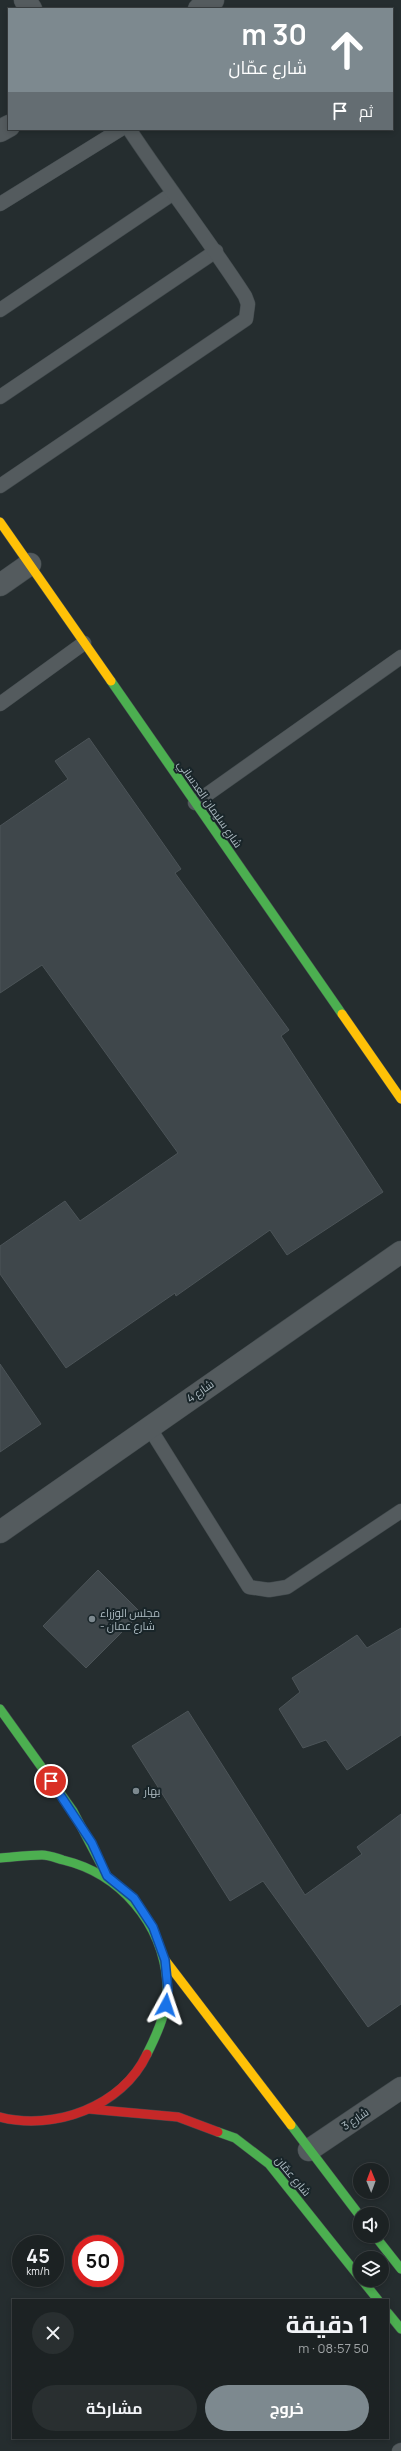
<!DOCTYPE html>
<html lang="ar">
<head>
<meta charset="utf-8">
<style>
  :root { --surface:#1c2223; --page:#292f30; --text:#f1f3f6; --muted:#a0a4a6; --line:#3a3f41; --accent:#7d898f }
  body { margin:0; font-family:Manrope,Cairo,sans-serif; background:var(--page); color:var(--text); direction:rtl; height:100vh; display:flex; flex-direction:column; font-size:15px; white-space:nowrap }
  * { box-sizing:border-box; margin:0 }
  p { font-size:13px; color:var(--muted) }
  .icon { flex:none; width:22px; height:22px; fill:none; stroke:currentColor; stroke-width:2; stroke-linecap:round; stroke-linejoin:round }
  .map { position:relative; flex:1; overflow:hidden; direction:ltr }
  .side { position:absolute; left:12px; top:2299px; width:377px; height:140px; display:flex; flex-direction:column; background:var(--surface); border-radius:0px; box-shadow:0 2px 6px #0003,0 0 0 1px var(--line); direction:rtl }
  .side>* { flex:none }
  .top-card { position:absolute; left:8px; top:8px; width:385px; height:122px; border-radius:0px; box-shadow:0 2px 6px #0003,0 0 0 1px var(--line); direction:rtl; background:#7d898f; color:#fff; overflow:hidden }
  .needle { width:26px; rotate:359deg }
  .fabs { position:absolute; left:353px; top:2163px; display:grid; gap:8px }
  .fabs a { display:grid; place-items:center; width:36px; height:36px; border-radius:50%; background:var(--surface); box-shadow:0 2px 6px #0003,0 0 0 1px var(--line); font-size:20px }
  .speed { position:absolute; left:12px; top:2235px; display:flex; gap:8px; font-size:20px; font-weight:700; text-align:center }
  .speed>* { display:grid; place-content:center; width:52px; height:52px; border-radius:50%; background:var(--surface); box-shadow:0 2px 6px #0003,0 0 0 1px var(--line); line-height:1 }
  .speed small { font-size:10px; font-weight:400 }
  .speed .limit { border:6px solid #d22; background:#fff; color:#111 }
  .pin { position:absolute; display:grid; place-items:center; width:34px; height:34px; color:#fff; margin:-17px; border:2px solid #fff; border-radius:50%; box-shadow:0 1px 4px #0007 }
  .me { position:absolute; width:44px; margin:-22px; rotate:5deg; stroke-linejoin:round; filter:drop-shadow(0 0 3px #0008) }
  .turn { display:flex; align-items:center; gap:14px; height:84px; padding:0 20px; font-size:18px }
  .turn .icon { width:52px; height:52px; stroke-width:2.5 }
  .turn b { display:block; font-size:28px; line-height:34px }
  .then { display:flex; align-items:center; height:38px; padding:0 20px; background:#0003; gap:8px; font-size:15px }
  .round { display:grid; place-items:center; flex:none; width:42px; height:42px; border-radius:21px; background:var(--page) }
  .summary { display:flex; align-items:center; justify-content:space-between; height:68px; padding:0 20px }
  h1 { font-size:24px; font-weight:700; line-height:30px }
  .primary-button { display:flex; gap:8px; margin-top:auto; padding:8px 20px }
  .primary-button a { flex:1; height:46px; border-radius:24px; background:var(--accent); color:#fff; font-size:16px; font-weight:700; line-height:46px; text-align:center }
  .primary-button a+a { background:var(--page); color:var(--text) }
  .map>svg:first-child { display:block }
  .building { fill:#3f474b; stroke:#4c5458 }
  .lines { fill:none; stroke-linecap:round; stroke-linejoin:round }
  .lane-casing { stroke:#41494c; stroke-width:15 }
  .street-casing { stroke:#41494c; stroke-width:23 }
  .fast-casing { stroke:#41494c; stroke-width:10 }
  .slow-casing { stroke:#41494c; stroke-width:10 }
  .jam-casing { stroke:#41494c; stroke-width:10 }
  .lane { stroke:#545b5e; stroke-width:14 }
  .street { stroke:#545b5e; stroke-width:22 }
  .fast { stroke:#4caf50; stroke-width:9 }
  .slow { stroke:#ffc107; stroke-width:9 }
  .jam { stroke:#c62828; stroke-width:9 }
  .route-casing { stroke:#114b97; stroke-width:10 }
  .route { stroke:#1a73e8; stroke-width:7 }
  .poi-dot { fill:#7d898f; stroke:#192529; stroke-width:1.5 }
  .labels { text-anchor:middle; stroke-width:4; stroke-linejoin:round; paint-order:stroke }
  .street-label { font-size:11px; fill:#adbbc2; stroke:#192529 }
  .poi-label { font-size:11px; fill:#adbbc2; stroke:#192529; text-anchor:start }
</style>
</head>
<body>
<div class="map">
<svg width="401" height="2451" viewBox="0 0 401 2451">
  <rect width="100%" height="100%" fill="#252d2f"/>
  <g class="building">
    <polygon points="89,738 181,869 175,873 289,1030 281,1036 383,1192 287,1255 270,1230 176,1296 175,1293 66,1368 0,1274 0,1246 65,1201 80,1221 178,1153 42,965 0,993 0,826 68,779 55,761"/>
    <polygon points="0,1364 41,1424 0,1452"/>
    <polygon points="98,1570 141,1613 86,1668 43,1626"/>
    <polygon points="401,1628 401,1735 347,1770 326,1740 303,1748 279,1709 300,1692 292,1678 357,1635 367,1648"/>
    <polygon points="188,1711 305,1895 362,1854 357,1847 401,1814 401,2004 368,2027 263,1881 230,1901 132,1746"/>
  </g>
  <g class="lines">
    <defs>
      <g id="lane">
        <polyline points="0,204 121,129"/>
        <polyline points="0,310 172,194"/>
        <polyline points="0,397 216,251"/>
        <path d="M 0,486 L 246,319 L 248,304 L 245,296 C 208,239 166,185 129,129"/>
        <polyline points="0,704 84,643"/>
        <polyline points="195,803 401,657"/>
        <polyline points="149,1427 249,1587 269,1590 287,1587 401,1511"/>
        <polyline points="399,2451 401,2450"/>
      </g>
      <g id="street">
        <polyline points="25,0 31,9"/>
        <polyline points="199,9 213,0"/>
        <polyline points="0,131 9,126"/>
        <polyline points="0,585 30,564"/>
        <polyline points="0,1532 401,1252"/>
        <polyline points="309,2150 401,2088"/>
      </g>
      <g id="fast">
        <polyline points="111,681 342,1014"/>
        <polyline points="0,1709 73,1811 107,1876"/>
        <path d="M 0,1858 C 14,1857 28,1855 42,1855 C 49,1855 56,1858 63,1860 C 121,1874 162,1923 167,1982 C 169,2008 158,2032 147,2054"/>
        <polyline points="291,2125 360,2216"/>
        <polyline points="218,2132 235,2138 269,2164 360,2278"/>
        <polyline points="375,2236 401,2269"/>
        <polyline points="362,2280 378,2300"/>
        <polyline points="388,2313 401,2329"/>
      </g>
      <g id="slow">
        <polyline points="0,522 111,681"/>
        <polyline points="342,1014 401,1099"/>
        <polyline points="165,1960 291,2125"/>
      </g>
      <g id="jam">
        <polyline points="89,2109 178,2117 218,2132"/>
        <path d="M 0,2117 C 54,2131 122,2107 147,2054"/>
      </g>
    </defs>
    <use href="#lane" class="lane-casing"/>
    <use href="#street" class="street-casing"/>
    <use href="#fast" class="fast-casing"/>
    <use href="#slow" class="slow-casing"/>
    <use href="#jam" class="jam-casing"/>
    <use href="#lane" class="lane"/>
    <use href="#street" class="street"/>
    <use href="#fast" class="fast"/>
    <use href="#slow" class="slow"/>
    <use href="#jam" class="jam"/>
  </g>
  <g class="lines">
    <defs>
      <polyline id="route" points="51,1781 92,1843 107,1876 134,1898 153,1927 165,1960 168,1990 166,2005"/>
    </defs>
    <use href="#route" class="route-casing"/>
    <use href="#route" class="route"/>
  </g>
  <g class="poi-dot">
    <circle cx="92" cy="1619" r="4"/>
    <circle cx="136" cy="1791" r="4"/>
  </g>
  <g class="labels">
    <g class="street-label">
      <text transform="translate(210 804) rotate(55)" y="4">شارع سليمان العدساني</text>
      <text transform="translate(200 1391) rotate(-35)" y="4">شارع 4</text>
      <text transform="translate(355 2119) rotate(-34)" y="4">شارع 3</text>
      <text transform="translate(293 2176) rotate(50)" y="4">شارع عمّان</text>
    </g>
    <g class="poi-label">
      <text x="100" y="1617">مجلس الوزراء<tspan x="100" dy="13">- شارع عمان</tspan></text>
      <text x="144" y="1795">بهار</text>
    </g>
  </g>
</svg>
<div class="fabs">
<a><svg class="needle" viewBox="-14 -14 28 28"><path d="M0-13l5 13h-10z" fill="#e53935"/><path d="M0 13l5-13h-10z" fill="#a0a4a6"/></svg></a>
<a><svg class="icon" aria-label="sound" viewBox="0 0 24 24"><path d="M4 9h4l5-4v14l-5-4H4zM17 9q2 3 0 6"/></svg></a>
<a><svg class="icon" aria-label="layers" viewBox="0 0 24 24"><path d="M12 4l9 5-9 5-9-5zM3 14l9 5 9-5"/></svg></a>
</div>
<div class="speed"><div>45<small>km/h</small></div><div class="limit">50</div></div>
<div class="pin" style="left:51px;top:1781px;background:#d93025"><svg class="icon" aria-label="arrive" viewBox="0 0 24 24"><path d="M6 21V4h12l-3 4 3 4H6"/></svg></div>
<svg class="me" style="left:166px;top:2005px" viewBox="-20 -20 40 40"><path d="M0-17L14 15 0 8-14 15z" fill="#1a73e8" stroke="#fff" stroke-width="4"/></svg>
<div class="top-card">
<div class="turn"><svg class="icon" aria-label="ahead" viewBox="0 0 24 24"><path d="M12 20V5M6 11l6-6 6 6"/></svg><div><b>30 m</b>شارع عمّان</div></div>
<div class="then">ثم<svg class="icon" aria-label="arrive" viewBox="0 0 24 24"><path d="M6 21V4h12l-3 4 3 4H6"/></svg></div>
</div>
<section class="side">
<div class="summary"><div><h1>1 دقيقة</h1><p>50 m · 08:57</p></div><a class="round"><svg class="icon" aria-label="close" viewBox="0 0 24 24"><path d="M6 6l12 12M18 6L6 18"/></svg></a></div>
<div class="primary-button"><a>خروج</a><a>مشاركة</a></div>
</section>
</div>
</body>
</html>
